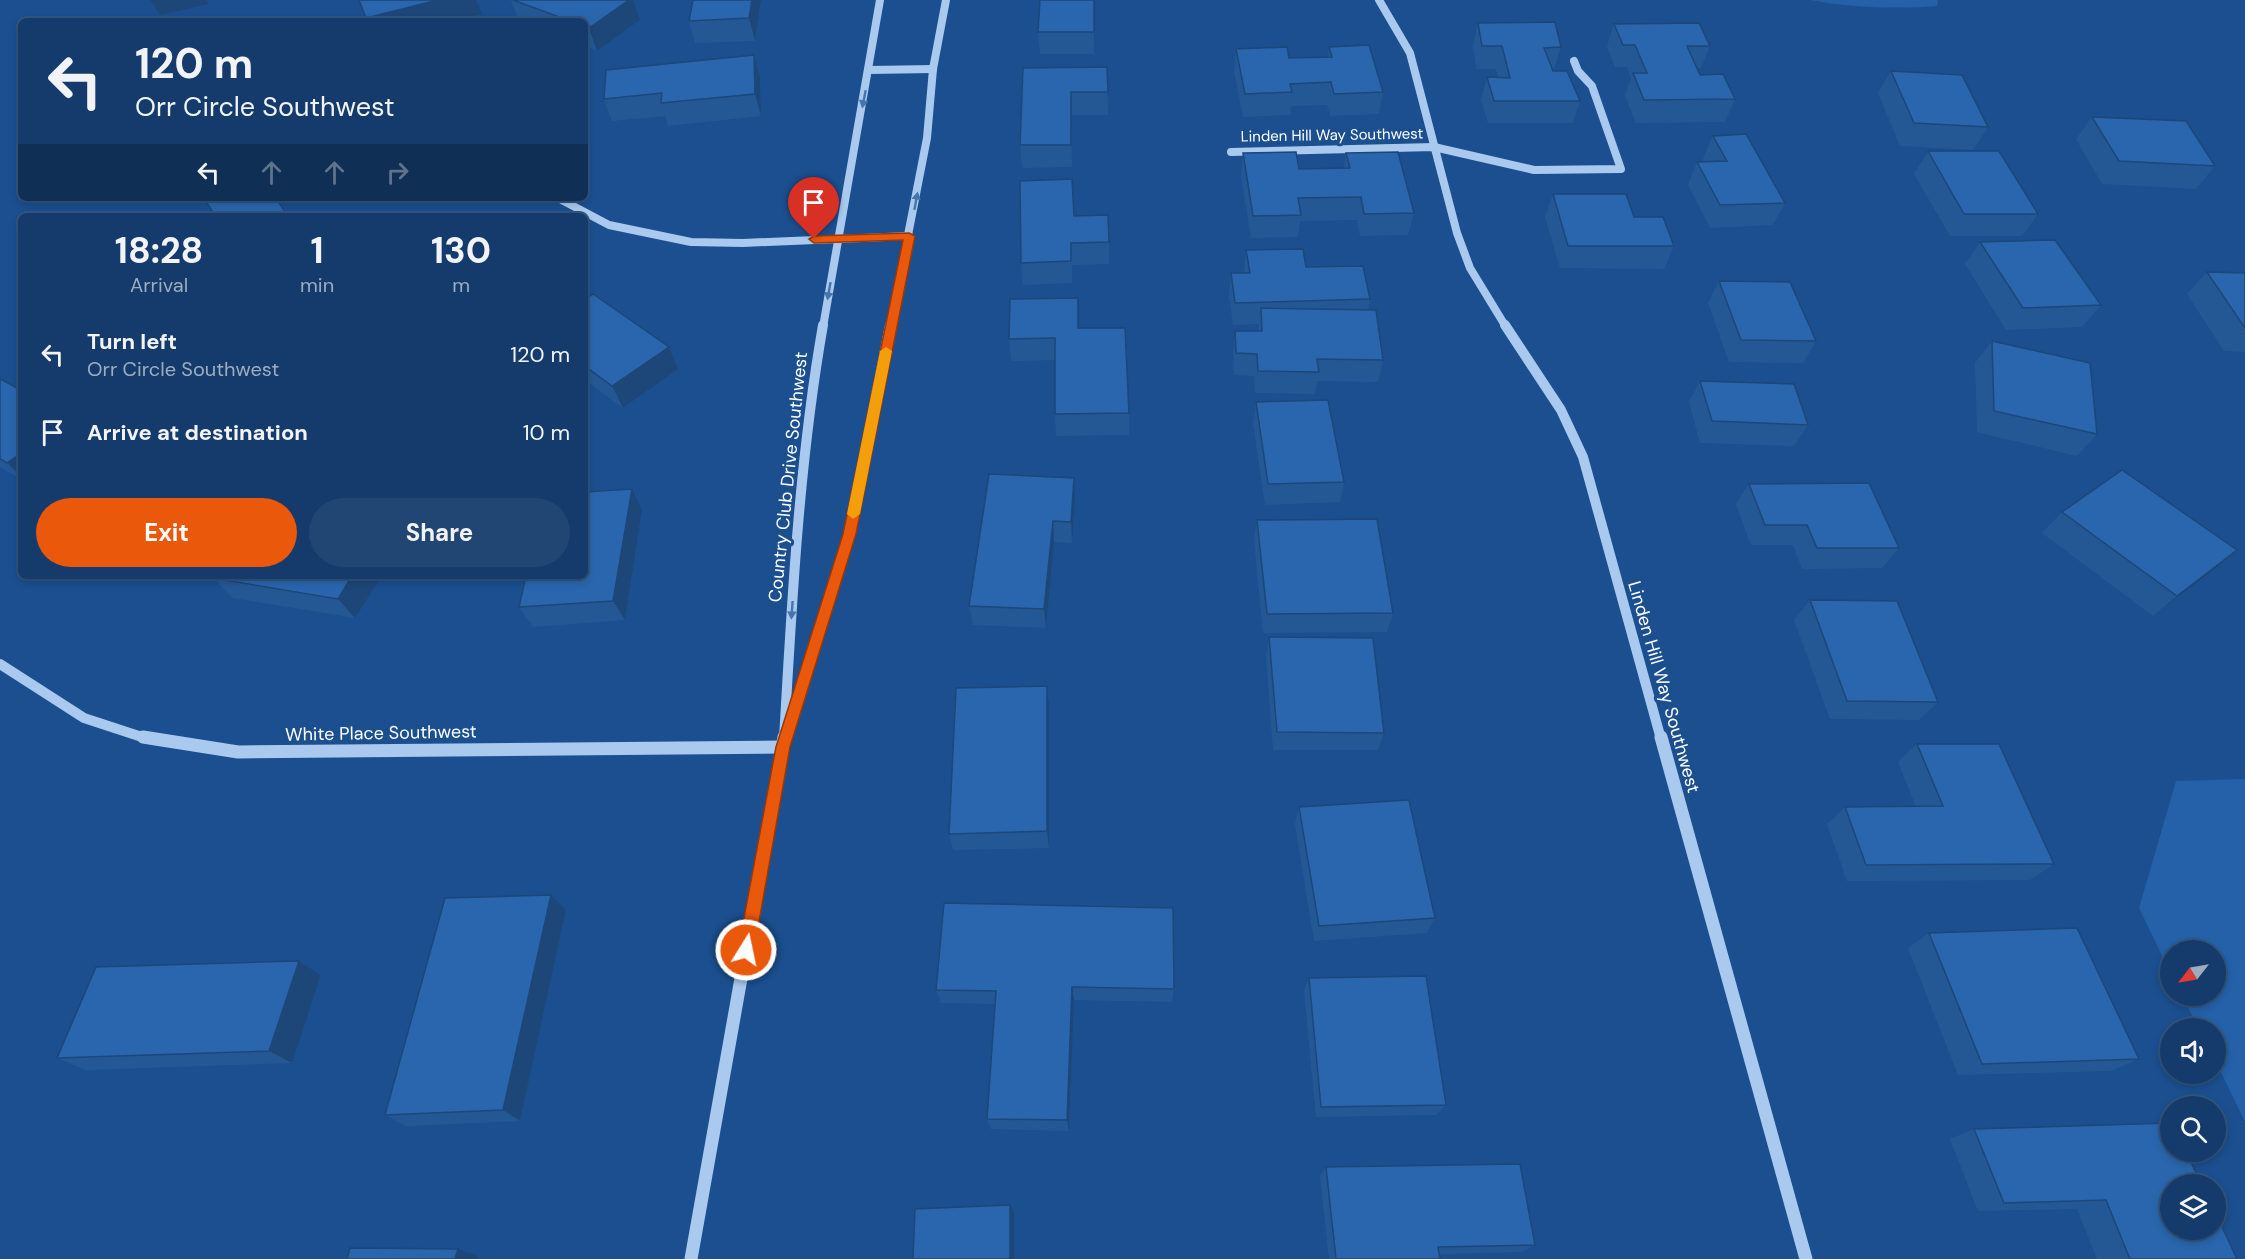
<!DOCTYPE html>
<html lang="en">
<head>
<meta charset="utf-8">
<style>
  :root { --surface:#143b6b; --page:#214673; --text:#f1f3f6; --muted:#9dadc1; --line:#33557e; --accent:#ea580c }
  body { margin:0; font-family:"DM Sans",sans-serif; background:var(--page); color:var(--text); height:100vh; display:flex; flex-direction:column; font-size:22px; white-space:nowrap }
  * { box-sizing:border-box; margin:0 }
  p { font-size:20px; color:var(--muted) }
  .icon { flex:none; width:33px; height:33px; fill:none; stroke:currentColor; stroke-width:2; stroke-linecap:round; stroke-linejoin:round }
  .map { position:relative; flex:1; overflow:hidden }
  .drawer { position:absolute; left:18px; top:213px; width:570px; height:366px; display:flex; flex-direction:column; background:var(--surface); border-radius:9px; box-shadow:0 3px 9px #0003,0 0 0 2px var(--line) }
  .drawer>* { flex:none }
  .hud { position:absolute; left:18px; top:18px; width:570px; height:183px; border-radius:9px; box-shadow:0 3px 9px #0003,0 0 0 2px var(--line); background:#143b6b; color:var(--text); overflow:hidden }
  .needle { width:39px; rotate:239deg }
  .tools { position:absolute; left:2160px; top:940px; display:grid; gap:12px }
  .tools a { display:grid; place-items:center; width:66px; height:66px; border-radius:50%; background:var(--surface); box-shadow:0 3px 9px #0003,0 0 0 2px var(--line); font-size:30px }
  .pin { position:absolute; display:grid; place-items:center; width:51px; height:51px; color:#fff; margin:-62px -26px; border-radius:50% 50% 50% 0; rotate:-45deg; box-shadow:0 0 6px #0007 }
  .pin .icon { rotate:45deg }
  .me { position:absolute; width:66px; margin:-33px; rotate:10deg; stroke-linejoin:round; filter:drop-shadow(0 0 4px #0008) }
  .turn { display:flex; align-items:center; gap:21px; height:126px; padding:0 18px; font-size:27px }
  .turn .icon { width:78px; height:78px; stroke-width:2.5 }
  .turn b { display:block; font-size:42px; line-height:51px }
  .lanes { display:flex; align-items:center; height:57px; padding:0 18px; background:#0003; justify-content:center; gap:30px; direction:ltr }
  .lanes .off { opacity:.35 }
  .eta { display:flex; justify-content:space-evenly; align-items:center; height:102px; text-align:center }
  .eta b { font-size:36px; font-weight:700; line-height:42px }
  .action { display:flex; gap:12px; margin-top:auto; padding:12px 18px }
  .action a { flex:1; height:69px; border-radius:36px; background:var(--accent); color:#fff; font-size:24px; font-weight:700; line-height:69px; text-align:center }
  .action a+a { background:var(--page); color:var(--text) }
  ul { padding:0; list-style:none }
  li { display:flex; align-items:center; gap:18px; height:78px; padding:0 18px }
  li div { flex:1 }
  li b { display:block; font-size:22px }
  li em { font-style:normal }
  .map>svg:first-child { display:block }
  .green { fill:#2461a8 }
  .lines { fill:none; stroke-linecap:round; stroke-linejoin:round }
  .minor-far2 { stroke:#a9c9ee; stroke-width:8 }
  .minor-far1 { stroke:#a9c9ee; stroke-width:10 }
  .minor { stroke:#a9c9ee; stroke-width:13 }
  .wall { fill:#245895 }
  .shaded-wall { fill:#1d4779 }
  .building { fill:#2a66ad; stroke:#1d4779; stroke-width:1.5 }
  .oneway { fill:#4674ac }
  .route { fill:#ea580c; stroke:#983908; stroke-width:1.5 }
  .slow { fill:#f59e0b }
  .labels { text-anchor:middle; stroke-width:6; stroke-linejoin:round; paint-order:stroke }
  .far-street-label { font-size:15px; fill:#fff; stroke:#1b4f8f }
  .street-label { font-size:18px; fill:#fff; stroke:#1b4f8f }
</style>
</head>
<body>
<div class="map">
<svg width="2245" height="1259" viewBox="0 0 2245 1259">
  <rect width="100%" height="100%" fill="#1b4f8f"/>
  <g class="green">
    <path d="M 1810,0 L 1938,0 L 1937,6 C 1895,9 1852,8 1810,0 Z"/>
    <polygon points="2245,779 2245,1122 2216,1062 2216,1029 2199,1029 2182,996 2216,996 2216,951 2170,951 2170,972 2139,908 2176,781"/>
  </g>
  <g class="lines">
    <g class="minor-far2">
      <polyline points="1379,0 1410,53 1457,233 1470,268 1506,327"/>
      <polyline points="869,70 933,69"/>
      <polyline points="1231,152 1434,147 1534,170 1621,169 1592,86 1578,71 1574,61"/>
      <polyline points="558,198 609,225 691,242 743,243 909,236"/>
      <polyline points="823,327 880,0"/>
      <polyline points="890,327 927,138 933,69 946,0"/>
    </g>
    <g class="minor-far1">
      <polyline points="1505,325 1561,410 1583,457 1661,739"/>
      <polyline points="0,664 84,718 148,739"/>
      <polyline points="788,729 849,534 890,325"/>
      <path d="M 784,739 C 792,600 799,462 823,325"/>
    </g>
    <g class="minor">
      <polyline points="143,737 238,752 783,747"/>
      <polyline points="1661,737 1806,1259"/>
      <polyline points="691,1259 784,737"/>
    </g>
  </g>
  <g class="wall">
    <polygon points="511,0 633,0 640,20 597,51 585,46 585,21 519,21"/>
    <polygon points="761,0 755,41 695,43 689,21"/>
    <polygon points="1095,0 1094,54 1040,54 1038,32"/>
    <polygon points="1478,23 1561,47 1554,69 1552,69 1580,101 1573,123 1488,123 1481,100 1487,77 1498,78 1496,69 1476,69 1473,45"/>
    <polygon points="1614,24 1710,46 1701,68 1697,68 1700,75 1735,99 1725,122 1636,123 1625,96 1631,78 1627,67 1615,67 1607,46"/>
    <polygon points="1329,47 1383,92 1379,114 1330,116 1327,105 1291,106 1290,115 1243,117 1234,71 1236,49 1289,58 1328,57"/>
    <polygon points="1107,67 1108,115 1071,115 1072,167 1022,168 1020,145 1023,68"/>
    <polygon points="1891,71 1988,127 1973,150 1900,146 1878,93"/>
    <polygon points="760,78 761,116 668,126 665,116 612,121 604,99"/>
    <polygon points="2092,117 2215,166 2196,189 2102,184 2076,139"/>
    <polygon points="1713,136 1785,203 1773,225 1710,228 1688,185 1697,162 1705,162 1703,158"/>
    <polygon points="1928,151 2038,214 2022,236 1950,236 1914,174"/>
    <polygon points="1243,153 1299,169 1344,168 1346,153 1414,213 1408,235 1360,236 1357,220 1300,221 1298,237 1251,238 1241,176"/>
    <polygon points="1553,194 1634,217 1674,246 1664,269 1560,268 1545,217"/>
    <polygon points="1074,216 1109,242 1109,264 1072,265 1072,283 1023,285 1021,263"/>
    <polygon points="1980,242 2101,305 2082,327 2006,330 1965,264"/>
    <polygon points="1246,250 1306,267 1370,299 1368,310 1383,360 1378,382 1317,381 1315,394 1255,393 1254,376 1234,375 1233,353 1235,331 1258,331 1259,324 1233,325 1229,296 1231,273 1244,273"/>
    <polygon points="2207,272 2245,273 2245,352 2224,351 2187,294"/>
    <polygon points="1719,281 1816,341 1803,363 1729,362 1708,303"/>
    <polygon points="585,300 669,347 678,369 623,408 585,380"/>
    <polygon points="1079,328 1129,413 1129,435 1056,436 1055,414 1055,360 1011,361 1009,339"/>
    <polygon points="1992,341 2097,434 2077,456 1977,432 1975,363"/>
    <polygon points="0,379 21,390 21,479 0,467"/>
    <polygon points="1700,381 1808,425 1794,446 1700,443 1689,402"/>
    <polygon points="1256,402 1344,482 1340,502 1265,505 1253,424"/>
    <polygon points="1749,484 1899,548 1882,568 1802,569 1793,545 1751,545 1736,504"/>
    <polygon points="1075,499 1072,543 1054,542 1046,628 973,625 969,606"/>
    <polygon points="642,510 625,620 533,627 519,607"/>
    <polygon points="2062,512 2213,570 2153,616 2042,533"/>
    <polygon points="1257,520 1393,613 1387,632 1263,633 1254,541"/>
    <polygon points="382,576 355,618 233,598 213,578"/>
    <polygon points="1810,600 1938,702 1919,720 1830,719 1794,620"/>
    <polygon points="1269,637 1384,733 1378,750 1273,750 1266,656"/>
    <polygon points="1047,686 1049,704 1049,848 953,850 949,834"/>
    <polygon points="1917,744 2054,864 2030,880 1847,881 1827,824 1845,807 1916,807 1898,762"/>
    <polygon points="1299,807 1435,918 1427,933 1314,941 1295,824"/>
    <polygon points="944,903 1174,989 1172,1002 1074,1000 1069,1131 991,1129 987,1119 995,1004 941,1003 936,990"/>
    <polygon points="566,910 520,1121 406,1126 385,1115"/>
    <polygon points="1929,933 2139,1059 2111,1071 1958,1075 1908,948"/>
    <polygon points="299,961 321,975 292,1063 86,1070 57,1058"/>
    <polygon points="1309,978 1446,1105 1436,1115 1316,1117 1304,991"/>
    <polygon points="1974,1129 2237,1259 2097,1259 2077,1209 1978,1211 1950,1139"/>
    <polygon points="1326,1167 1535,1245 1522,1252 1439,1254 1440,1259 1329,1259 1320,1176"/>
  </g>
  <g class="shaded-wall">
    <polygon points="150,0 207,0 208,4 160,15"/>
    <polygon points="438,0 476,0 482,14 454,21 367,21 366,18"/>
    <polygon points="629,0 633,0 640,20 597,51 589,28"/>
    <polygon points="752,0 761,0 755,41 749,18"/>
    <polygon points="1094,0 1095,2 1094,54"/>
    <polygon points="754,55 760,78 761,116 755,94"/>
    <polygon points="669,347 678,369 623,408 612,386"/>
    <polygon points="21,453 21,476 7,463"/>
    <polygon points="1074,478 1075,499 1072,543 1071,522"/>
    <polygon points="632,489 642,510 625,620 613,601"/>
    <polygon points="1053,521 1054,542 1046,628 1044,609"/>
    <polygon points="2237,550 2213,570 2153,616 2177,596"/>
    <polygon points="352,576 382,576 355,618 338,599"/>
    <polygon points="1047,686 1049,704 1049,848 1047,831"/>
    <polygon points="551,895 566,910 520,1121 503,1110"/>
    <polygon points="299,961 321,975 292,1063 269,1051"/>
    <polygon points="1072,987 1074,1000 1069,1131 1067,1120"/>
    <polygon points="1010,1205 1014,1213 1014,1259 1010,1259"/>
    <polygon points="458,1249 478,1256 477,1259 455,1259"/>
  </g>
  <g class="building">
    <polygon points="359,0 438,0 366,18"/>
    <polygon points="513,0 629,0 589,28 585,27 585,21 570,21"/>
    <polygon points="693,0 752,0 749,18 689,21"/>
    <polygon points="1040,0 1094,0 1094,32 1038,32"/>
    <polygon points="1555,22 1561,47 1544,48 1553,71 1567,71 1580,101 1494,101 1487,77 1510,78 1502,46 1482,46 1478,23"/>
    <polygon points="1699,23 1710,46 1687,46 1700,75 1723,74 1735,99 1644,100 1633,73 1647,73 1635,45 1623,45 1614,24"/>
    <polygon points="1369,45 1383,92 1334,94 1331,82 1290,84 1292,92 1245,94 1236,49 1287,47 1289,58 1332,57 1329,47"/>
    <polygon points="754,55 755,94 661,103 662,93 604,99 606,70"/>
    <polygon points="1107,67 1108,92 1071,92 1071,145 1020,145 1023,68"/>
    <polygon points="1891,71 1962,75 1988,127 1914,123"/>
    <polygon points="2092,117 2186,121 2215,166 2119,161"/>
    <polygon points="1746,134 1785,203 1720,205 1697,162 1727,161 1713,136"/>
    <polygon points="1928,151 1999,151 2038,214 1964,214"/>
    <polygon points="1296,152 1299,169 1350,168 1346,153 1398,152 1414,213 1364,214 1361,197 1298,198 1301,215 1253,216 1243,153"/>
    <polygon points="1072,179 1074,216 1108,215 1109,242 1071,243 1071,261 1021,263 1020,181"/>
    <polygon points="1553,194 1626,194 1634,217 1663,217 1674,246 1568,246"/>
    <polygon points="204,198 276,198 287,215 284,216 215,216"/>
    <polygon points="2055,240 2101,305 2023,308 1980,242"/>
    <polygon points="1303,249 1306,267 1363,266 1370,299 1235,303 1231,273 1250,273 1246,250"/>
    <polygon points="2207,272 2245,273 2245,328"/>
    <polygon points="1719,281 1790,282 1816,341 1741,340"/>
    <polygon points="593,294 669,347 612,386 585,366 585,300"/>
    <polygon points="1078,298 1078,328 1125,328 1129,413 1055,414 1055,338 1009,339 1010,299"/>
    <polygon points="1261,308 1376,310 1383,360 1317,359 1319,372 1258,371 1257,354 1236,353 1235,331 1262,331"/>
    <polygon points="1992,341 2090,363 2097,434 1994,411"/>
    <polygon points="0,379 21,390 21,453 7,463 0,459"/>
    <polygon points="1700,381 1794,384 1808,425 1712,421"/>
    <polygon points="1328,400 1344,482 1268,484 1256,402"/>
    <polygon points="2122,470 2237,550 2177,596 2062,512"/>
    <polygon points="989,474 1074,478 1071,522 1053,521 1044,609 969,606"/>
    <polygon points="1869,483 1899,548 1817,548 1807,525 1765,525 1749,484"/>
    <polygon points="632,489 613,601 519,607 526,576 585,576 585,492"/>
    <polygon points="1377,519 1393,613 1267,614 1257,520"/>
    <polygon points="214,576 352,576 338,599 213,578"/>
    <polygon points="1810,600 1897,601 1938,702 1847,701"/>
    <polygon points="1269,637 1373,638 1384,733 1277,732"/>
    <polygon points="1047,686 1047,831 949,834 956,688"/>
    <polygon points="1917,744 1999,744 2054,864 1866,865 1845,807 1943,806"/>
    <polygon points="1409,800 1435,918 1319,926 1299,807"/>
    <polygon points="551,895 503,1110 385,1115 445,898"/>
    <polygon points="944,903 1173,908 1174,989 1072,987 1067,1120 987,1119 996,991 936,990"/>
    <polygon points="2077,928 2139,1059 1982,1064 1929,933"/>
    <polygon points="299,961 269,1051 57,1058 96,967"/>
    <polygon points="1426,976 1446,1105 1321,1107 1309,978"/>
    <polygon points="2170,1123 2170,1152 2186,1152 2202,1185 2170,1185 2170,1230 2216,1230 2216,1214 2237,1259 2130,1259 2106,1200 2004,1203 1974,1129"/>
    <polygon points="1520,1164 1535,1245 1438,1247 1440,1259 1336,1259 1326,1167"/>
    <polygon points="1010,1205 1010,1259 913,1259 915,1209"/>
    <polygon points="350,1248 458,1249 455,1259 347,1259"/>
  </g>
  <defs><path id="oneway-solid" d="M-6-.8H1V-3.2L6.5 0L1 3.2V.8H-6Z" transform="scale(1.5)"/></defs>
  <g class="oneway">
    <use href="#oneway-solid" transform="translate(864 99) rotate(101)"/>
    <use href="#oneway-solid" transform="translate(916 201) rotate(-80)"/>
    <use href="#oneway-solid" transform="translate(829 291) rotate(100)"/>
    <use href="#oneway-solid" transform="translate(792 610) rotate(94)"/>
  </g>
  <polygon class="route" points="909,233 915,236 856,534 790,747 754,950 752,955 746,958 741,955 738,950 776,747 843,534 903,240 814,243 809,239 814,236"/>
  <polygon class="slow" points="886,347 892,351 860,514 853,519 847,514 880,351"/>
  <g class="labels">
    <g class="far-street-label">
      <text transform="translate(1332 135) rotate(-1)" y="5">Linden Hill Way Southwest</text>
    </g>
    <g class="street-label">
      <text transform="translate(788 477) rotate(-84)" y="6">Country Club Drive Southwest</text>
      <text transform="translate(1664 687) rotate(74)" y="6">Linden Hill Way Southwest</text>
      <text transform="translate(381 733) rotate(-1)" y="6">White Place Southwest</text>
    </g>
  </g>
</svg>
<div class="tools">
<a><svg class="needle" viewBox="-14 -14 28 28"><path d="M0-13l5 13h-10z" fill="#e53935"/><path d="M0 13l5-13h-10z" fill="#9dadc1"/></svg></a>
<a><svg class="icon" aria-label="sound" viewBox="0 0 24 24"><path d="M4 9h4l5-4v14l-5-4H4zM17 9q2 3 0 6"/></svg></a>
<a><svg class="icon" aria-label="search" viewBox="0 0 24 24"><circle cx="10" cy="10" r="6"/><path d="M15 15l6 6"/></svg></a>
<a><svg class="icon" aria-label="layers" viewBox="0 0 24 24"><path d="M12 4l9 5-9 5-9-5zM3 14l9 5 9-5"/></svg></a>
</div>
<div class="pin" style="left:814px;top:239px;background:#d93025"><svg class="icon" aria-label="arrive" viewBox="0 0 24 24"><path d="M6 21V4h12l-3 4 3 4H6"/></svg></div>
<svg class="me" style="left:746px;top:950px" viewBox="-20 -20 40 40"><circle r="17" fill="#ea580c" stroke="#fff" stroke-width="3"/><path d="M0-11L8 9 0 5-8 9z" fill="#fff"/></svg>
<div class="hud">
<div class="turn"><svg class="icon" aria-label="left" viewBox="0 0 24 24"><path d="M17 20v-9H6M10 6l-5 5 5 5"/></svg><div><b>120 m</b>Orr Circle Southwest</div></div>
<div class="lanes"><svg class="icon" aria-label="left" viewBox="0 0 24 24"><path d="M17 20v-9H6M10 6l-5 5 5 5"/></svg><svg class="icon off" aria-label="ahead" viewBox="0 0 24 24"><path d="M12 20V5M6 11l6-6 6 6"/></svg><svg class="icon off" aria-label="ahead" viewBox="0 0 24 24"><path d="M12 20V5M6 11l6-6 6 6"/></svg><svg class="icon off" aria-label="right" viewBox="0 0 24 24"><path d="M7 20v-9h11M14 6l5 5-5 5"/></svg></div>
</div>
<section class="drawer">
<div class="eta">
<div><b>18:28</b><p>Arrival</p></div>
<div><b>1</b><p>min</p></div>
<div><b>130</b><p>m</p></div>
</div>
<ul>
<li><svg class="icon" aria-label="left" viewBox="0 0 24 24"><path d="M17 20v-9H6M10 6l-5 5 5 5"/></svg><div><b>Turn left</b><p>Orr Circle Southwest</p></div><em>120 m</em></li>
<li><svg class="icon" aria-label="arrive" viewBox="0 0 24 24"><path d="M6 21V4h12l-3 4 3 4H6"/></svg><div><b>Arrive at destination</b></div><em>10 m</em></li>
</ul>
<div class="action"><a>Exit</a><a>Share</a></div>
</section>
</div>
</body>
</html>
